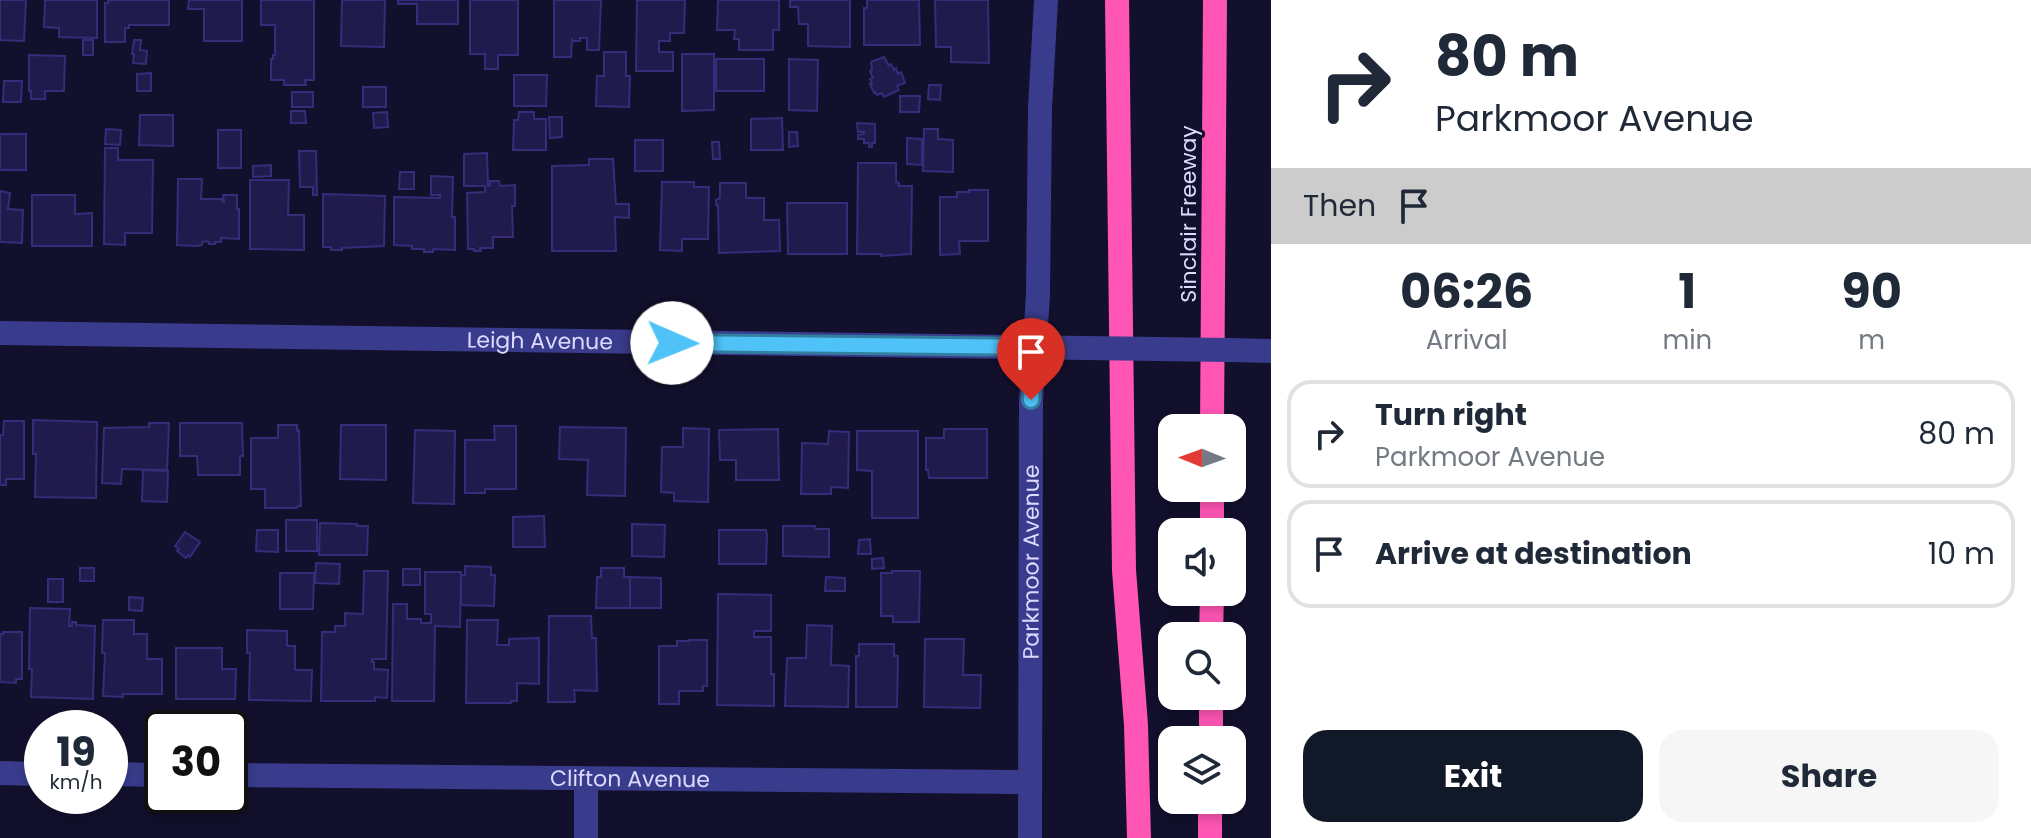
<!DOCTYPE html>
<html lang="en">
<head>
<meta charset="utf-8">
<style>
  :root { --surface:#fff; --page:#f6f6f7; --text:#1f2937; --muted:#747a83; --line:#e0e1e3; --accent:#111827 }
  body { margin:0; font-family:Poppins,sans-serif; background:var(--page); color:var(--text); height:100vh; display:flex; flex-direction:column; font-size:30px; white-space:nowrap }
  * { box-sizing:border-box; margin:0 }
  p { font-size:26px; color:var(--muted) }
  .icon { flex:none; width:44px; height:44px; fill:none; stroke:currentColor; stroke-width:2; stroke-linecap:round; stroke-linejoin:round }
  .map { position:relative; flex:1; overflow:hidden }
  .panel { display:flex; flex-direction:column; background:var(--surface); width:760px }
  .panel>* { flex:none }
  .guide { background:#fff; color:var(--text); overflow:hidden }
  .needle { width:52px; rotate:271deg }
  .controls { position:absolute; left:1158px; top:414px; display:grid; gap:16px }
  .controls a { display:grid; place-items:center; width:88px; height:88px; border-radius:16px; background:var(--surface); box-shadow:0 4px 12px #0003; font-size:40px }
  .speed { position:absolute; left:24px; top:710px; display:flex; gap:16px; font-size:40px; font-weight:700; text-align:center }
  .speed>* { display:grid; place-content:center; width:104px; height:104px; border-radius:50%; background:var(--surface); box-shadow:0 4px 12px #0003; line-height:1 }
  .speed small { font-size:20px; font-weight:400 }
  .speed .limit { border:4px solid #111; border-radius:12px; background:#fff; color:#111 }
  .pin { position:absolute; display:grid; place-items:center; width:68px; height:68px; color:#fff; margin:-82px -34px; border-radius:50% 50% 50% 0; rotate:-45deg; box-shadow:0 0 8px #0007 }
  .pin .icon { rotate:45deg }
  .me { position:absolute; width:88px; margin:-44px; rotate:91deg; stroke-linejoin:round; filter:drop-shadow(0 0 6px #0008) }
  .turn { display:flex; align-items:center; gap:28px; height:168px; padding:0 32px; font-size:36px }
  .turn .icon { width:104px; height:104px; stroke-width:2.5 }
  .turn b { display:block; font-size:56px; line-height:68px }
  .then { display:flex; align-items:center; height:76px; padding:0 32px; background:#0003; gap:16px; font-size:30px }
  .eta { display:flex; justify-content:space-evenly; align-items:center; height:136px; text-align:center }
  .eta b { font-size:48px; font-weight:700; line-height:56px }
  .cta { display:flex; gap:16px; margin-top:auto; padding:16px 32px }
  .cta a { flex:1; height:92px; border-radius:24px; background:var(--accent); color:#fff; font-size:32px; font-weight:700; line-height:92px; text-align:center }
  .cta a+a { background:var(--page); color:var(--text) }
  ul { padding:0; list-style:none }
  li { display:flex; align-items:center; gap:24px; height:108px; margin:0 16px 12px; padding:0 16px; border:4px solid var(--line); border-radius:24px }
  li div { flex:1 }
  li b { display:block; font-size:30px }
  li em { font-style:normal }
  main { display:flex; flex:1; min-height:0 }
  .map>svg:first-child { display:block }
  .building { fill:#211b4d; stroke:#362c7a; stroke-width:2 }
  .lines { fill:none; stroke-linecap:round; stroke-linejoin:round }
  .minor { stroke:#393c8c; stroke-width:24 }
  .highway { stroke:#ff55b4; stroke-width:24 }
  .minor-bridge { stroke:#393c8c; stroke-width:24 }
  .route-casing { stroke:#337fa1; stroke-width:20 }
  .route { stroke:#4fc3f7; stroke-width:14 }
  .labels { text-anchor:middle; stroke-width:6; stroke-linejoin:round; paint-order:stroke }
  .street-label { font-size:22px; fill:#dcdaff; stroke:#12102c }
</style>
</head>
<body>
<main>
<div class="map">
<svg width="1271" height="838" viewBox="0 0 1271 838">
  <rect width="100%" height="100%" fill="#12102c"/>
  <g class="building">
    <polygon points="0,0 26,0 24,41 0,40"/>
    <polygon points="45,0 97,0 97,38 59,37 59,28 44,27"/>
    <polygon points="108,0 169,0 169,25 129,25 129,28 125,28 125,42 105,42 105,3 108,3"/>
    <polygon points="189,0 242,0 242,41 204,41 204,9 188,9"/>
    <polygon points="261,0 314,0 314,80 305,80 306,85 284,85 284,80 271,80 271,59 273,59 273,55 275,55 275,25 261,25"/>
    <polygon points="342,0 385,0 384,47 341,46"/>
    <polygon points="398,0 458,0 458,24 417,24 417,4 398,4"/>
    <polygon points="470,0 518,0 518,55 498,55 498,69 485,69 485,54 470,54"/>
    <polygon points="554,0 601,0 599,50 587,50 587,38 580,38 580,41 572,41 572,38 571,57 554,57"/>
    <polygon points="637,0 685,0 684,33 670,33 670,41 659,41 659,52 673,52 673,71 636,71"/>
    <polygon points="718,0 779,0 779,30 773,30 773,50 739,50 739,39 734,39 735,30 717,30"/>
    <polygon points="790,0 850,0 850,47 808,46 808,24 799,24 798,7 790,7"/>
    <polygon points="867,0 919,0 920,45 864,45 864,8 867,8"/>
    <polygon points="935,0 988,0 989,63 951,62 951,47 936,47"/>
    <rect x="83" y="40" width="10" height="15"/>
    <polygon points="134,40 141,40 140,50 147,51 146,64 133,63 134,54 132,54"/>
    <polygon points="604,52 626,52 626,76 630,76 629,107 596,106 597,76 604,76"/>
    <polygon points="682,54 714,54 714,110 682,111"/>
    <polygon points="29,55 65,56 64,91 45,91 45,99 31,99 31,91 29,91"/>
    <polygon points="884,57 889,66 891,64 894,70 896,68 898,74 901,72 905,83 897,86 899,90 884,97 882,93 877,95 875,92 874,93 870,84 872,84 870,79 873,78 870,71 872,70 871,62"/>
    <rect x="716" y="59" width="48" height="32"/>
    <polygon points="789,59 818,60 817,111 789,110"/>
    <polygon points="151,73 151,91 137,91 137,74"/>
    <polygon points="514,75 547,75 546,106 514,106"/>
    <polygon points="4,81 22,81 21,102 3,102"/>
    <polygon points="929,85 941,85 940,100 928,99"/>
    <rect x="363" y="87" width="23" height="20"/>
    <rect x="292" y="92" width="21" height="15"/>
    <polygon points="900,96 920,96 919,112 900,112"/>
    <polygon points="291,111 305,111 306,123 291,123"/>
    <polygon points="387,112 388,127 374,128 373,113"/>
    <polygon points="519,112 534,112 534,119 546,119 546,150 513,150 514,120 518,120"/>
    <polygon points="140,115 173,115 173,146 139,145"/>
    <polygon points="549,117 562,117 562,137 550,138"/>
    <polygon points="782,118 783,150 751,150 751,119"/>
    <polygon points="857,123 875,124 875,143 872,143 872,147 869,147 869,143 864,143 864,139 858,139 858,135 864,134 864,132 858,132"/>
    <polygon points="106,129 121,130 120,145 105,144"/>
    <polygon points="924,129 938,129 938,139 953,140 953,172 923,171"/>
    <rect x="218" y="130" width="23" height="38"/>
    <polygon points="789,132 797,132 798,146 789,147"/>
    <rect x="0" y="134" width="26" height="36"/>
    <polygon points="907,138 922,139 922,165 907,164"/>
    <rect x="635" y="140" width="28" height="31"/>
    <polygon points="712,142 719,142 720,159 713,159"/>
    <polygon points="105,148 118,148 118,160 153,160 152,233 125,233 125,245 104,244"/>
    <polygon points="299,151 316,151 317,195 313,195 313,187 300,187"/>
    <polygon points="487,153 488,186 490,186 490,181 499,181 500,186 515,185 515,206 512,206 513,237 493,237 493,248 480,248 481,251 474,251 474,249 468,249 467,193 485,192 485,186 464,186 464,154"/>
    <polygon points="589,159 613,159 616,204 629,204 629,218 615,217 616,251 552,251 552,166 589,165"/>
    <polygon points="858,163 896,163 896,182 899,183 899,186 912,186 911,254 881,256 881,254 857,254"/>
    <polygon points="271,165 271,176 253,177 253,166"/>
    <polygon points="400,172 414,172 414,189 399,189"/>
    <polygon points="431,176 453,177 452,217 455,217 455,250 433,249 433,252 424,252 424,249 412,249 412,246 394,245 394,197 440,198 440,195 431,195"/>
    <polygon points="178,179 202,179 201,199 222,199 222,201 224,202 223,195 237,195 237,209 239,209 239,239 221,238 221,242 215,242 215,244 209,244 208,241 202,242 202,245 196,246 177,245"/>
    <polygon points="250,180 289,180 288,215 304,215 304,250 250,249"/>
    <polygon points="662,182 694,182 694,187 709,187 708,239 682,239 682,251 660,250"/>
    <polygon points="720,183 746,183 746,198 764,198 764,220 779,220 780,251 719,253 718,205 716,205 716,200 720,198"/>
    <polygon points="969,190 988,190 988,241 959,241 960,254 940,255 940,197 957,197 957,192 969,192"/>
    <polygon points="0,191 10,193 8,209 23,210 22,243 0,242"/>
    <polygon points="323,194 385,196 384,246 342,248 342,250 331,250 331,247 323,247"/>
    <polygon points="32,195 75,195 75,214 92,213 92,246 32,246"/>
    <polygon points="787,203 847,203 847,254 788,254"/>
    <polygon points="33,420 97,422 96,498 35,497 36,454 33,454"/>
    <polygon points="4,421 24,421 24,479 6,479 6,485 0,485 0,435 3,435"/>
    <polygon points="149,423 169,423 167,470 122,469 121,484 102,483 104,428 149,427"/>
    <polygon points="180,423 242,423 243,456 240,456 240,475 198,475 197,456 180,456"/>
    <polygon points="278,425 297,425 297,431 299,430 301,506 298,506 297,508 265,508 265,489 251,489 251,438 278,438"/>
    <polygon points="341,425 386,425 386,480 340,479"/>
    <polygon points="494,426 516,426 516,489 485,489 485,493 465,493 465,440 495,440"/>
    <polygon points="560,427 626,428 625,496 587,495 588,460 559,459"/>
    <polygon points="683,428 709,429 708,502 674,501 674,493 661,492 662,447 683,447"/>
    <polygon points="778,429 779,480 736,480 736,460 720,460 719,430"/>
    <polygon points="944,429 987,429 987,478 929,478 928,470 926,470 926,438 944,438"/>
    <polygon points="415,430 455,431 454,504 413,503"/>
    <polygon points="829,431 849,432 848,488 831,487 831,494 801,494 802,443 828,444"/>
    <polygon points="857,431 918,431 918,518 872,518 872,471 857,470"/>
    <polygon points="143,470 168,471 167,502 142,501"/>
    <polygon points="544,516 545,547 513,547 513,517"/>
    <rect x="286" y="520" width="31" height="31"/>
    <polygon points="320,523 357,524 357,526 368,526 367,555 319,555"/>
    <polygon points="632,524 665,525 664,557 632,556"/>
    <polygon points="783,526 815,526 816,529 829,529 829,557 783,556"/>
    <polygon points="257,530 278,530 278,552 256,551"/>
    <polygon points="719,530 766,530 767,535 766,564 719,564"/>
    <polygon points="185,532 200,542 190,557 188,555 186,558 177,551 179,549 175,546"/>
    <polygon points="870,539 871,554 858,554 859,540"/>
    <polygon points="883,558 884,568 872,569 872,559"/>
    <polygon points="316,563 340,564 339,584 315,583"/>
    <polygon points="465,566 491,567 491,575 495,575 494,606 461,605 461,575 465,575"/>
    <rect x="80" y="568" width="14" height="13"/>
    <polygon points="601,568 624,568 624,577 630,577 630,608 596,608 597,577 601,577"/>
    <rect x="403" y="569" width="17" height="16"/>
    <polygon points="364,571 388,571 386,659 372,659 372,662 374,662 374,669 388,670 387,698 375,697 375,701 321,701 322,632 335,632 335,626 345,626 345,613 363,614"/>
    <polygon points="892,571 920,571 919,622 893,622 893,616 881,616 881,573 892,573"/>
    <polygon points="425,572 461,572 460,627 435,626 434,701 392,701 393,604 407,604 407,619 421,619 421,623 431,623 431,614 425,614"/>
    <polygon points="280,573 314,573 313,609 280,609"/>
    <polygon points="630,577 661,578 661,608 630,608"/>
    <polygon points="826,577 845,578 845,591 825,591"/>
    <rect x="48" y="579" width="15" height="23"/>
    <polygon points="718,594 771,595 771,631 754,631 754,637 771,637 771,674 774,674 774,706 717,705"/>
    <polygon points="129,597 143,598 142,611 129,610"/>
    <polygon points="30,608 70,609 69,626 72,626 72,622 76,622 76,625 95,626 93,699 31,697 32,669 29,669"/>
    <polygon points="549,616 591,616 592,638 596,638 597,691 574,690 575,702 548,702"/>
    <polygon points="103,620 134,620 134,634 147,634 147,659 162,659 162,694 123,694 123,697 103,696 105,653 102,653"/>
    <polygon points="467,620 498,620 497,645 509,645 509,639 539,638 539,684 517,683 517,701 511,701 511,703 466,703"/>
    <polygon points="807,625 832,626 831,665 849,666 848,707 785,706 787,658 806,658"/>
    <polygon points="247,630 287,631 287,646 295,646 295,670 312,670 311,701 249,700 250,653 247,653"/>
    <polygon points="3,632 22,632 22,679 16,679 16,683 0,682 0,634 3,634"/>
    <polygon points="925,639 964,639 963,675 981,675 980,708 924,707"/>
    <polygon points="689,640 707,640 707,686 703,686 703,691 679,691 679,704 659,704 659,646 677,646 677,641 689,641"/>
    <polygon points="859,644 894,644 894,656 898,656 897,707 856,707 856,656 859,656"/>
    <polygon points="176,648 222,648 222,669 236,669 235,699 176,699"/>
  </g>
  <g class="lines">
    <g class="minor">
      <path id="s1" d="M 0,333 L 1084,348"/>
      <polyline points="1229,350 1271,351"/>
      <polyline points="0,773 42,774"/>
      <polyline points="110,774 162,775"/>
      <path id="s2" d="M 230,775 L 1030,782"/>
      <polyline points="586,838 586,779"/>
      <path id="s3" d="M 1030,838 L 1031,400 L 1038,295 L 1040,108 L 1046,0"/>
    </g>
    <g class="highway">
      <polyline points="1117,0 1124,570 1136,725 1139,838"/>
      <polyline points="1212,428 1215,0"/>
      <polyline points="1212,532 1212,488"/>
      <polyline points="1211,636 1212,592"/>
      <polyline points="1211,740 1211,696"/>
      <polyline points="1210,838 1210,800"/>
    </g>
    <polyline class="minor-bridge" points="1084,348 1229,350"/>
  </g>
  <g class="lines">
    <defs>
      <polyline id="route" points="672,343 1035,347 1031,400"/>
    </defs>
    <use href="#route" class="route-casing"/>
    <use href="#route" class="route"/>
  </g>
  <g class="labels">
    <g class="street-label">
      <text transform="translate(1188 214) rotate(-90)" y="8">Sinclair Freeway</text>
      <text dy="8" stroke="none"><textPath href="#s1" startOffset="540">Leigh Avenue</textPath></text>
      <text dy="8" stroke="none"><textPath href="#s3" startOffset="276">Parkmoor Avenue</textPath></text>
      <text dy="8" stroke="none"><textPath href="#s2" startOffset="400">Clifton Avenue</textPath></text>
    </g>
  </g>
</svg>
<div class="controls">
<a><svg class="needle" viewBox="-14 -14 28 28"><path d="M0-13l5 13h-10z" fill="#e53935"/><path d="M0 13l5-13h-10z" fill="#747a83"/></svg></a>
<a><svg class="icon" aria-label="sound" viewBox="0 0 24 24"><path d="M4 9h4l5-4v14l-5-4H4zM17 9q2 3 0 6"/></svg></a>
<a><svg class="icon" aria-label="search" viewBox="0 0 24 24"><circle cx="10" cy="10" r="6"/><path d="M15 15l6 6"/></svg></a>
<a><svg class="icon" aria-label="layers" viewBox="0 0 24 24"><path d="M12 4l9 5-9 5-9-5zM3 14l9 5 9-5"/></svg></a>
</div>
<div class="speed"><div>19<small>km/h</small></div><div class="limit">30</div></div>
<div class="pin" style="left:1031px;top:400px;background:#d93025"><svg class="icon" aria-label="arrive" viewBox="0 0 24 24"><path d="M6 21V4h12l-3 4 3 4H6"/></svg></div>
<svg class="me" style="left:672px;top:343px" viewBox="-20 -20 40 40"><circle r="19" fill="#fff"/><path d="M0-13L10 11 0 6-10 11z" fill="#4fc3f7"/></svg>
</div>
<section class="panel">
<div class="guide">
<div class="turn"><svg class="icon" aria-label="right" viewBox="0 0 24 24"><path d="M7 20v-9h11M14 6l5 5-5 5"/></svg><div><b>80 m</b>Parkmoor Avenue</div></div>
<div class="then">Then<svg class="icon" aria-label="arrive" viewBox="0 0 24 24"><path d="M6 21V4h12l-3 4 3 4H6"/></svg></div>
</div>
<div class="eta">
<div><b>06:26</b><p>Arrival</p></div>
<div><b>1</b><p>min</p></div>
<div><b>90</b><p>m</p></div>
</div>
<ul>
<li><svg class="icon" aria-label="right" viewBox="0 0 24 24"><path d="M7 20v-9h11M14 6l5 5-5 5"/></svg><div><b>Turn right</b><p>Parkmoor Avenue</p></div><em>80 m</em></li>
<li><svg class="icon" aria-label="arrive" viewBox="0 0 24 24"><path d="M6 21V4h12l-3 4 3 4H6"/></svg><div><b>Arrive at destination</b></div><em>10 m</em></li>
</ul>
<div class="cta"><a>Exit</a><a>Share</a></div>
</section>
</main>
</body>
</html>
